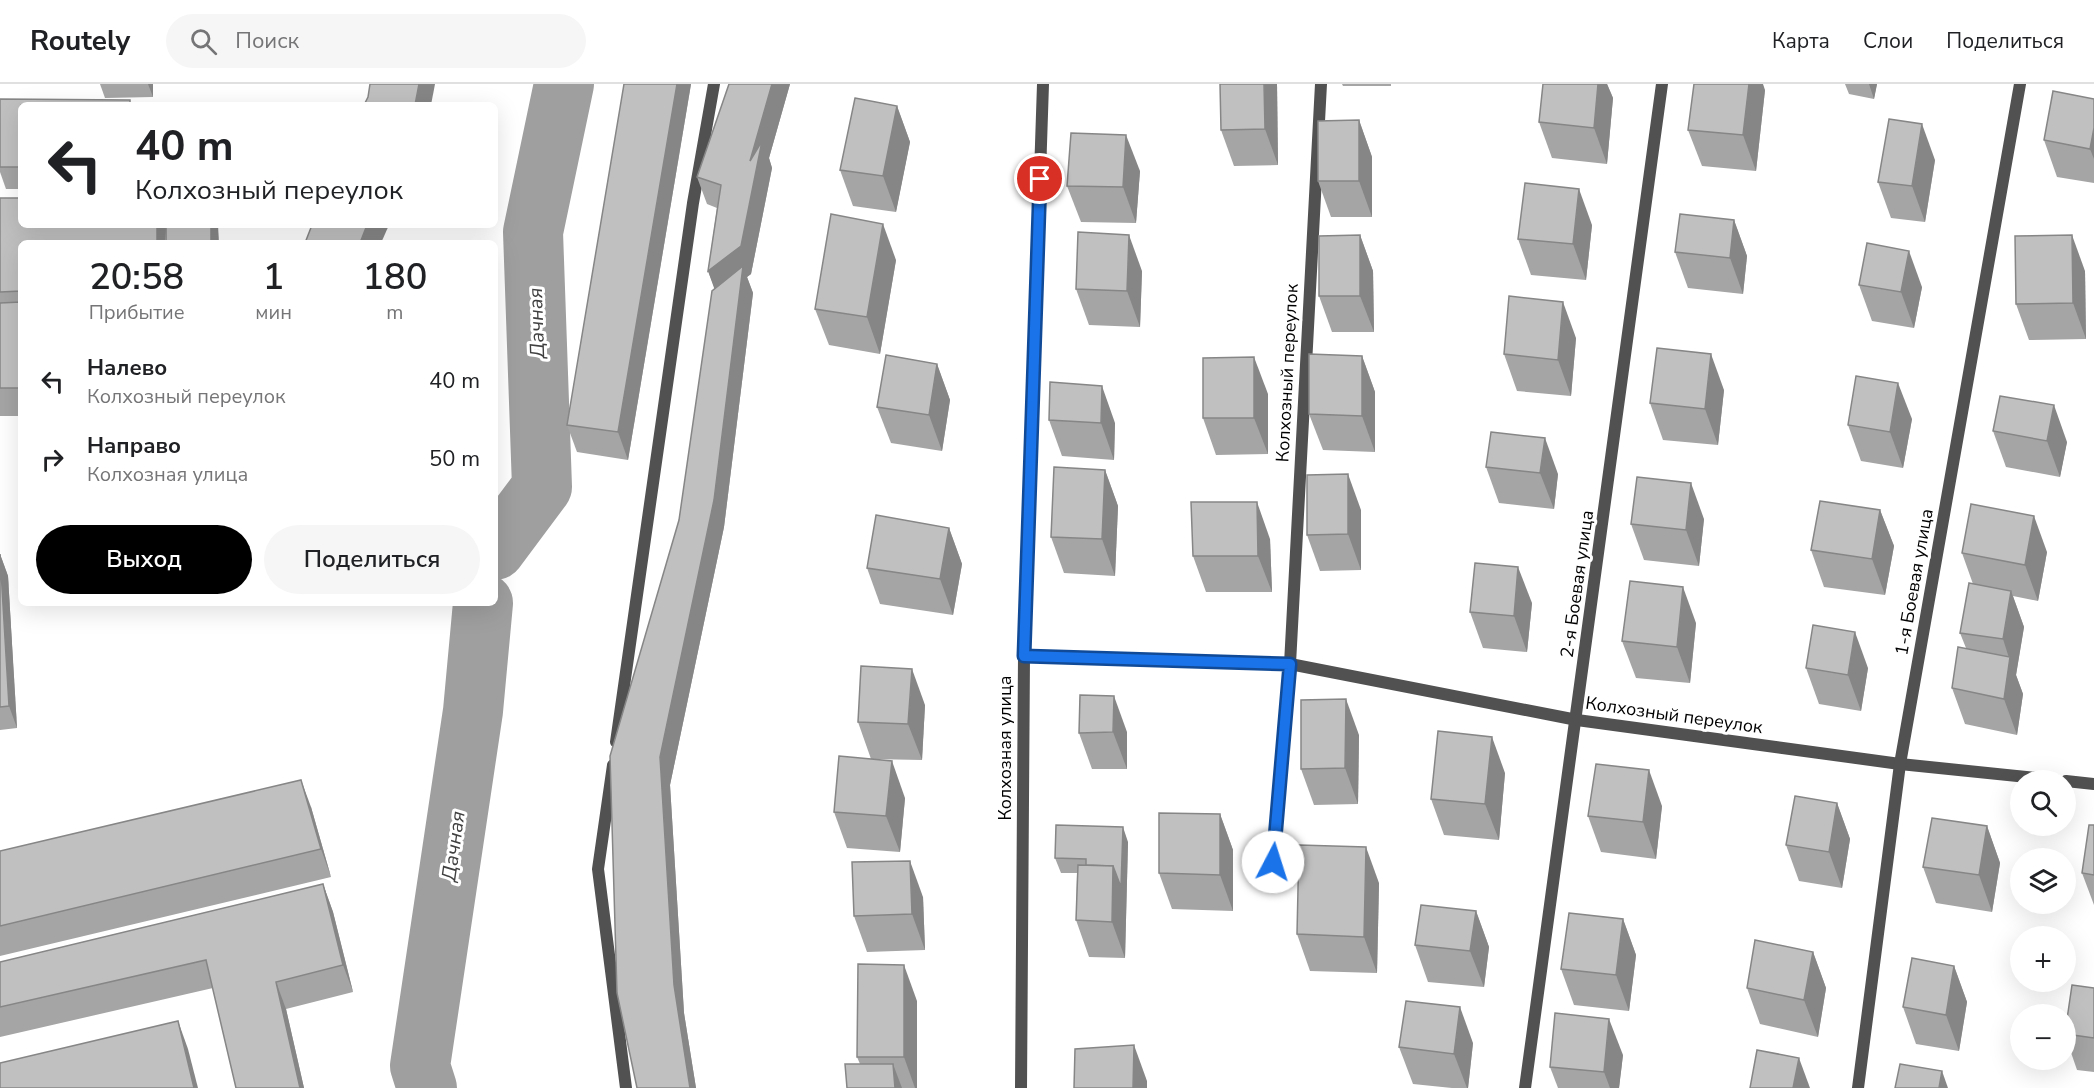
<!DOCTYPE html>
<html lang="ru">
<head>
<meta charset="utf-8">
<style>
  :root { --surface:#fff; --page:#f6f6f6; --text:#202124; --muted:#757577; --line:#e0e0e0; --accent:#000 }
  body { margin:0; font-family:"Nunito Sans",sans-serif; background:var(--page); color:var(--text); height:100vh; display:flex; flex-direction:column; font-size:22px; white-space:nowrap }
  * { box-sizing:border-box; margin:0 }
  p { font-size:20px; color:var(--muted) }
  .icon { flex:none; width:33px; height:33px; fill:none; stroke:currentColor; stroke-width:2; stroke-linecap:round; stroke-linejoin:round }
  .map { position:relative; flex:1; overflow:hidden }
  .panel { position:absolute; left:18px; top:156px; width:480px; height:366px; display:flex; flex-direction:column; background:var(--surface); border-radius:9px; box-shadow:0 6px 24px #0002 }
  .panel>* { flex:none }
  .guide { position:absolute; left:18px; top:18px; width:480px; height:126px; border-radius:9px; box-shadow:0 6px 24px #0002; background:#fff; color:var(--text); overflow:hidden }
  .buttons { position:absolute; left:2010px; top:686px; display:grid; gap:12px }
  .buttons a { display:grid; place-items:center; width:66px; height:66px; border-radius:50%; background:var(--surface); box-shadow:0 6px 24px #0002; font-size:30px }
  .pin { position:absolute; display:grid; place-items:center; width:51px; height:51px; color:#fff; margin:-26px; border:3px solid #fff; border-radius:50%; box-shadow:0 2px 6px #0007 }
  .me { position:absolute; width:66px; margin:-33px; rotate:5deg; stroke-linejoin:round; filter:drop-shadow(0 0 4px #0008) }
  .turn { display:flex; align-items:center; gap:21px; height:126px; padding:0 18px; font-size:27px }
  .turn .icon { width:78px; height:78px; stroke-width:2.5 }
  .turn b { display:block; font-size:42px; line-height:51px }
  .eta { display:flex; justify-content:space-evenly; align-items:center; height:102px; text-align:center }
  .eta b { font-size:36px; font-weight:600; line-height:42px }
  .action { display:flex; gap:12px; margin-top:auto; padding:12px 18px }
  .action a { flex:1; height:69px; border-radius:36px; background:var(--accent); color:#fff; font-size:24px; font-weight:600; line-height:69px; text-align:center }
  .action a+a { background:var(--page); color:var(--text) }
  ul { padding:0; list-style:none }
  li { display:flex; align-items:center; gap:18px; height:78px; padding:0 18px }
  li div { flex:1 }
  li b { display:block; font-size:22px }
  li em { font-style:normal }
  header { display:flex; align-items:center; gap:36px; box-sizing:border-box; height:84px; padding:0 30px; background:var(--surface); border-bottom:2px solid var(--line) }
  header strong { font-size:28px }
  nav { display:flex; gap:33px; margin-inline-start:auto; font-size:21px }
  .search { width:420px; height:54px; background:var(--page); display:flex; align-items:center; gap:15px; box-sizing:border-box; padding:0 21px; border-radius:33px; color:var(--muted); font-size:22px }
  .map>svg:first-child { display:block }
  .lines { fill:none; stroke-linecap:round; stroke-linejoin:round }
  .river { stroke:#9f9f9f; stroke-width:60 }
  .service { stroke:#515151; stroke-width:12 }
  .minor { stroke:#515151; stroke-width:12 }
  .wall { fill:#a5a5a5 }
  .shaded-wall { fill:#868686 }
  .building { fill:#c0c0c0; stroke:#868686; stroke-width:1.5 }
  .route-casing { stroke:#114b97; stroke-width:15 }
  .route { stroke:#1a73e8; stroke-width:10 }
  .labels { text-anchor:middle; stroke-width:6; stroke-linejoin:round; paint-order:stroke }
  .street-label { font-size:18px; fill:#000; stroke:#fff }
  .water-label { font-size:20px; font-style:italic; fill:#404040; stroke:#fff }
</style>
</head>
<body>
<header>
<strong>Routely</strong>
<div class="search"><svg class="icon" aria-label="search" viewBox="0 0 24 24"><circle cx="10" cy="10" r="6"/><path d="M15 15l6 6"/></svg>Поиск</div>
<nav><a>Карта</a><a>Слои</a><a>Поделиться</a></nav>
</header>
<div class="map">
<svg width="2094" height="1004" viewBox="0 0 2094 1004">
  <rect width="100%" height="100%" fill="#fff"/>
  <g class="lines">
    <g class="river">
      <polyline points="495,466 542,403 533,148 564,0"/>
      <polyline points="427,1004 420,982 473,627 483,519"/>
    </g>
    <g class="service">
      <polyline points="616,658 693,119 714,0"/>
      <polyline points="613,681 598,785 626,1004"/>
    </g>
    <g class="minor">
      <polyline points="1024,572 1290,580 1577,636 1900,680 2056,696"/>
      <polyline points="2066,697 2094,700"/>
      <polyline points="1273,779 1290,580 1321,0"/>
      <polyline points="1021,1004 1024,572 1043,0"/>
      <polyline points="1525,1004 1662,0"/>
      <polyline points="1858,1004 1900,680 2020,0"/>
    </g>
  </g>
  <g class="wall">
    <polygon points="100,0 153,0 153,13 105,14"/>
    <polygon points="624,0 691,0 628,376 577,368 567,341"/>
    <polygon points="729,0 790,0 769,74 772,84 751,190 747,193 753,209 724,443 670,701 684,929 696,1004 637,1004 679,436 715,205 708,187 717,124 707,120 697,93"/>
    <polygon points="1277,0 1278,81 1234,82 1221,46"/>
    <polygon points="1342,0 1391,0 1391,2 1343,2"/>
    <polygon points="1543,0 1607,0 1613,14 1607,80 1552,74 1539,38"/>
    <polygon points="1845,0 1877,0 1874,15 1849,10"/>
    <polygon points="1765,6 1756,87 1702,82 1688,46"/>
    <polygon points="0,15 21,21 21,105 6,105 0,88"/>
    <polygon points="2094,15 2094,99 2057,93 2044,56"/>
    <polygon points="897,22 910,58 896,128 853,122 840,86"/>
    <polygon points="1359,36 1372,73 1372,133 1331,133 1318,97"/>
    <polygon points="1935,76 1925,138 1891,134 1878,98"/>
    <polygon points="1140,87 1136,139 1081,138 1067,102"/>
    <polygon points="0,114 166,141 165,159 21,159 21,332 0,332"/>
    <polygon points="1734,136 1747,172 1743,210 1688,204 1675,168"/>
    <polygon points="1592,141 1586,196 1531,191 1518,155"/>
    <polygon points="1360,151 1373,187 1374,248 1332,248 1319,212"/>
    <polygon points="896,176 880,270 829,261 815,225"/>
    <polygon points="1142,187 1140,243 1089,241 1076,205"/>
    <polygon points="2085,187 2086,255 2029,256 2016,220"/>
    <polygon points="1859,201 1922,203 1914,244 1872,237"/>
    <polygon points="1576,254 1571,312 1517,307 1504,270"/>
    <polygon points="1362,272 1375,308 1375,368 1323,366 1309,330"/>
    <polygon points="937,280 950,316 942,367 891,359 877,323"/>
    <polygon points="1724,306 1718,361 1663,356 1650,319"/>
    <polygon points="1268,310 1268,370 1216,371 1203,334"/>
    <polygon points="1912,335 1903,384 1861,377 1848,341"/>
    <polygon points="1049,336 1115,339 1114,376 1062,372"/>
    <polygon points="1993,347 2067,358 2060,393 2006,383"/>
    <polygon points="1486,383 1558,390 1554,425 1499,419"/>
    <polygon points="1105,386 1118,422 1115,492 1064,489 1051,453"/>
    <polygon points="1361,426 1361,486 1320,487 1307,451"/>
    <polygon points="1880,426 1894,462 1885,511 1824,503 1811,466"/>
    <polygon points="1704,435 1699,482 1644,476 1631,440"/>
    <polygon points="949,444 962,480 953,531 880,520 867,484"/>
    <polygon points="1270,455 1272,508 1206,508 1193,472"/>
    <polygon points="2047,468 2038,517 2013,512 2024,543 2016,591 2023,610 2017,651 1965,640 1952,604 1966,564 1960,549 1973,500 1962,469"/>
    <polygon points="0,470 8,492 17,644 0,646"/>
    <polygon points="1532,519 1527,568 1483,564 1470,528"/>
    <polygon points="1696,539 1690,599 1636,594 1622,557"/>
    <polygon points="1806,584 1868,584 1861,627 1819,620"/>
    <polygon points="925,621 922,676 871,675 858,638"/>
    <polygon points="1127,648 1127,685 1092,685 1079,649"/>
    <polygon points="1359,651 1358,720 1314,721 1301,685"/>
    <polygon points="1505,689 1499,756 1444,751 1431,715"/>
    <polygon points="905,714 900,768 847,764 834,728"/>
    <polygon points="1837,719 1850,755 1842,804 1799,797 1786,761"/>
    <polygon points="1662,722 1656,775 1601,768 1588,732"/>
    <polygon points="311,723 331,793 0,872 0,767"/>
    <polygon points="1220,730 1233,766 1233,827 1172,825 1159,789"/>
    <polygon points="2094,741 2094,821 2082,789"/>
    <polygon points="1987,742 2000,779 1992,828 1936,819 1923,783"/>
    <polygon points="1128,758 1125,874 1089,873 1076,836 1077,789 1061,789 1055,774"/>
    <polygon points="1379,799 1377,889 1310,887 1297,850"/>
    <polygon points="323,800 333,828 353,908 286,925 304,1004 236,1004 213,904 0,953 0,878"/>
    <polygon points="923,813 925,866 867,868 854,832"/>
    <polygon points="1476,827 1489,863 1484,903 1428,898 1415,861"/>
    <polygon points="1623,835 1636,871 1629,927 1574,921 1561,885"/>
    <polygon points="1813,868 1826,904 1818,953 1760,940 1747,904"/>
    <polygon points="1954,882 1967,918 1959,967 1916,960 1903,923"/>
    <polygon points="2094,904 2094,988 2077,986 2066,954 2066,942"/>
    <polygon points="917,917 917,1004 847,1004 860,980 857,973"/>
    <polygon points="1473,959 1468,1004 1452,1004 1413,1000 1399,963"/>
    <polygon points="1623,971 1619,1004 1558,1004 1550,983"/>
  </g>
  <g class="shaded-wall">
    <polygon points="148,0 153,0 153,13"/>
    <polygon points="419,0 435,0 431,21 415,21"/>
    <polygon points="677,0 691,0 628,376 618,348"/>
    <polygon points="772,0 790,0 769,74 772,84 751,190 747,193 753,209 724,443 670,701 684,929 696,1004 690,1004 674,901 660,673 718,215 708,187 750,77"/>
    <polygon points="1264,0 1277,0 1278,81 1265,45"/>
    <polygon points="1598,0 1607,0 1613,14 1607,80 1594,44"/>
    <polygon points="1749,0 1763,0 1765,6 1756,87 1743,51"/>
    <polygon points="1869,0 1877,0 1874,15"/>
    <polygon points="897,22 910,58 896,128 883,92"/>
    <polygon points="1359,36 1372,73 1372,133 1359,97"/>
    <polygon points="1922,40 1935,76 1925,138 1912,102"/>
    <polygon points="2094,44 2094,75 2090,65"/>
    <polygon points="1126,51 1140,87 1136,139 1123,103"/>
    <polygon points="1579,105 1592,141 1586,196 1573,160"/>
    <polygon points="1734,136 1747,172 1743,210 1730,174"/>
    <polygon points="883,140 896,176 880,270 867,233"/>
    <polygon points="157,141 166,141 165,159 157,159"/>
    <polygon points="211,141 218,141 219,159 211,159"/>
    <polygon points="367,141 389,141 381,159 360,159"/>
    <polygon points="1129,151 1142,187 1140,243 1127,207"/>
    <polygon points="1360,151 1373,187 1374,248 1360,212"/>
    <polygon points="2072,151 2085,187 2086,255 2073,219"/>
    <polygon points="1909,167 1922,203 1914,244 1901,208"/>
    <polygon points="1563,218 1576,254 1571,312 1558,276"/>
    <polygon points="1711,270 1724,306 1718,361 1705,325"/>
    <polygon points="1362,272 1375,308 1375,368 1362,332"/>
    <polygon points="1254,273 1268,310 1268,370 1254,334"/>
    <polygon points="937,280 950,316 942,367 929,331"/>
    <polygon points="1898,299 1912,335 1903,384 1890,348"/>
    <polygon points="1102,302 1115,339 1114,376 1101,339"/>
    <polygon points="2054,321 2067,358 2060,393 2047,357"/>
    <polygon points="1545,354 1558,390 1554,425 1540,389"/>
    <polygon points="1105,386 1118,422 1115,492 1102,455"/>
    <polygon points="1348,390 1361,426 1361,486 1348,450"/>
    <polygon points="1691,399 1704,435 1699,482 1686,446"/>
    <polygon points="1257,418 1270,455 1272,508 1258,472"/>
    <polygon points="1880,426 1894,462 1885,511 1872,475"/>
    <polygon points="2034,432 2047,468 2038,517 2025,481"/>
    <polygon points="949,444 962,480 953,531 940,495"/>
    <polygon points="0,470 8,492 17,644 9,622"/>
    <polygon points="1518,483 1532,519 1527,568 1514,532"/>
    <polygon points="1683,503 1696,539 1690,599 1677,563"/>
    <polygon points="2011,507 2024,543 2016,591 2023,610 2017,651 2004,615 2009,574 2003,555"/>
    <polygon points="1855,548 1868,584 1861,627 1848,591"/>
    <polygon points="912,585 925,621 922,676 908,640"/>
    <polygon points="1114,612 1127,648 1127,685 1113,648"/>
    <polygon points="1346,615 1359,651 1358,720 1345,684"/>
    <polygon points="1492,653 1505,689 1499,756 1485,720"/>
    <polygon points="892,677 905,714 900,768 886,732"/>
    <polygon points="1649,686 1662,722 1656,775 1643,738"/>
    <polygon points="301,696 311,723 331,793 321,765"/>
    <polygon points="1837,719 1850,755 1842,804 1829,768"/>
    <polygon points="1220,730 1233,766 1233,827 1220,791"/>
    <polygon points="1987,742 2000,779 1992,828 1979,791"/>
    <polygon points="1123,743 1128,758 1125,874 1112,838 1113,782"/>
    <polygon points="1366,763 1379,799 1377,889 1364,853"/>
    <polygon points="910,777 923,813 925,866 912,830"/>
    <polygon points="323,800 333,828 353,908 343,881"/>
    <polygon points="1476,827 1489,863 1484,903 1470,867"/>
    <polygon points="1623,835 1636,871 1629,927 1616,891"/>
    <polygon points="1813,868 1826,904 1818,953 1804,916"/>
    <polygon points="904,881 917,917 917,1004 915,1004 904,973"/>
    <polygon points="1954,882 1967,918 1959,967 1946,931"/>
    <polygon points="276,898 286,925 304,1004 300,1004"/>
    <polygon points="1460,923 1473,959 1468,1004 1467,1004 1454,970"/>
    <polygon points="1609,935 1623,971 1619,1004 1610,1004 1604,988"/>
    <polygon points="178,937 188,965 198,1004 194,1004"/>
    <polygon points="1134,961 1147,997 1147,1004 1133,1004"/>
    <polygon points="1799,974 1810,1004 1793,1004"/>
    <polygon points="893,980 902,1004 895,1004"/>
    <polygon points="1942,987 1948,1004 1939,1004"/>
  </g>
  <g class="building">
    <polygon points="370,0 419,0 415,21 364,21 368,13"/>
    <polygon points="624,0 677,0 618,348 567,341"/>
    <polygon points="729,0 772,0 750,77 762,57 741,162 708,187 721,101 697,93"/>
    <polygon points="1220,0 1264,0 1265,45 1221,46"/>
    <polygon points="1543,0 1598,0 1594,44 1539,38"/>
    <polygon points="1694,0 1749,0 1743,51 1688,46"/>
    <polygon points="2053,7 2094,15 2094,44 2090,65 2044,56"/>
    <polygon points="855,14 897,22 883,92 840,86"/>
    <polygon points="0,15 130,16 130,21 21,21 21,83 0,83"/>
    <polygon points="1889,35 1922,40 1912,102 1878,98"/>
    <polygon points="1359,36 1359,97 1318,97 1318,37"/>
    <polygon points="1071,49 1126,51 1123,103 1067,102"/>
    <polygon points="1525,99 1579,105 1573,160 1518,155"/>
    <polygon points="0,114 21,114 21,141 157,141 157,159 21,159 21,207 0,208"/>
    <polygon points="831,130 883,140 867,233 815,225"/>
    <polygon points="1680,130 1734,136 1730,174 1675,168"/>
    <rect x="166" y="141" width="45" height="18"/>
    <polygon points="312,141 367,141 360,159 305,159"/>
    <polygon points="1078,148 1129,151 1127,207 1076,205"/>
    <polygon points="1360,151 1360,212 1319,212 1319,152"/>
    <polygon points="2072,151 2073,219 2016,220 2015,152"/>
    <polygon points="1867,159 1909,167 1901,208 1859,201"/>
    <polygon points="743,182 714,416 660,673 674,901 690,1004 637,1004 617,909 610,672 679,436 712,207"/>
    <polygon points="1509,212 1563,218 1558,276 1504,270"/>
    <polygon points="21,218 21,304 0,304 0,219"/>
    <polygon points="1657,264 1711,270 1705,325 1650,319"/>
    <polygon points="1309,270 1362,272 1362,332 1309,330"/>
    <polygon points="886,271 937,280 929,331 877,323"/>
    <polygon points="1254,273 1254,334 1203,334 1203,274"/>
    <polygon points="1856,292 1898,299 1890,348 1848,341"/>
    <polygon points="1050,298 1102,302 1101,339 1049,336"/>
    <polygon points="2000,312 2054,321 2047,357 1993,347"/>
    <polygon points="1491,348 1545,354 1540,389 1486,383"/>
    <polygon points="1054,383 1105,386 1102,455 1051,453"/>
    <polygon points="1348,390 1348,450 1307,451 1307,391"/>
    <polygon points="1637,393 1691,399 1686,446 1631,440"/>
    <polygon points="1820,417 1880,426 1872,475 1811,466"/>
    <polygon points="1191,418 1257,418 1258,472 1193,472"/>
    <polygon points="1971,420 2034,432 2025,481 1962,469"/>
    <polygon points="876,431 949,444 940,495 867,484"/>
    <polygon points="0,470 9,622 0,623"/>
    <polygon points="1475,479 1518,483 1514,532 1470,528"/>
    <polygon points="1630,497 1683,503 1677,563 1622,557"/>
    <polygon points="1969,499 2011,507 2003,555 1960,549"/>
    <polygon points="1813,541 1855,548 1848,591 1806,584"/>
    <polygon points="1958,563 2010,573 2004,615 1952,604"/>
    <polygon points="861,582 912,585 908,640 858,638"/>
    <polygon points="1080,611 1114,612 1113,648 1079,649"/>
    <polygon points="1346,615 1345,684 1301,685 1301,616"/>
    <polygon points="1438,647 1492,653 1485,720 1431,715"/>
    <polygon points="839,672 892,677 886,732 834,728"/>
    <polygon points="1596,680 1649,686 1643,738 1588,732"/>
    <polygon points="301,696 321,765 0,842 0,767"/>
    <polygon points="1795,712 1837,719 1829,768 1786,761"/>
    <polygon points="1159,729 1220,730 1220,791 1159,789"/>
    <polygon points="1932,734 1987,742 1979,791 1923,783"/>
    <polygon points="1056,741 1123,743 1121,803 1113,782 1086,781 1086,775 1055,774"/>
    <polygon points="2089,741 2094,741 2094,791 2082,789"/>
    <polygon points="1299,761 1366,763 1364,853 1297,850"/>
    <polygon points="910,777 912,830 854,832 852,778"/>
    <polygon points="1078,781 1113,782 1112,838 1076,836"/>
    <polygon points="323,800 343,881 276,898 300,1004 236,1004 206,876 0,923 0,878"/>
    <polygon points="1421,821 1476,827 1470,867 1415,861"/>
    <polygon points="1569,829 1623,835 1616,891 1561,885"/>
    <polygon points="1755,856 1813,868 1804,916 1747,904"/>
    <polygon points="1912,874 1954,882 1946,931 1903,923"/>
    <polygon points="858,880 904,881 904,973 857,973"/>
    <polygon points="2072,901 2094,904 2094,954 2066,950 2066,942"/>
    <polygon points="1406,917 1460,923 1454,970 1399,963"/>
    <polygon points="1555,929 1609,935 1604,988 1550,983"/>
    <polygon points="178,937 194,1004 0,1004 0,979"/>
    <polygon points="1134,961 1133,1004 1074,1004 1075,965"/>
    <polygon points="1757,966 1799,974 1793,1004 1750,1004"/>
    <polygon points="845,980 893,980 895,1004 847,1004"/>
    <polygon points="1900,980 1942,987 1939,1004 1895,1004"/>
  </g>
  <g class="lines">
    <defs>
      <polyline id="route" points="1040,95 1024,572 1290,580 1273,778"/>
    </defs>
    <use href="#route" class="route-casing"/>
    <use href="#route" class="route"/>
  </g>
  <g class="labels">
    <g class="street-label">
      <text transform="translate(1287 289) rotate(-87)" y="6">Колхозный переулок</text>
      <text transform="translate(1914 498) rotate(-80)" y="6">1-я Боевая улица</text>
      <text transform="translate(1577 500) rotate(-82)" y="6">2-я Боевая улица</text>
      <text transform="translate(1674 631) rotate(8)" y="6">Колхозный переулок</text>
      <text transform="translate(1005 664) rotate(-90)" y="6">Колхозная улица</text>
    </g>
    <g class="water-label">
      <text transform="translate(536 239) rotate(-92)" y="7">Дачная</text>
      <text transform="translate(453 762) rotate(-82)" y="7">Дачная</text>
    </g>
  </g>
</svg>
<div class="buttons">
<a><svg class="icon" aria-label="search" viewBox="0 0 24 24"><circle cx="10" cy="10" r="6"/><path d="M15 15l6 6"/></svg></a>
<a><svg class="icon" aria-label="layers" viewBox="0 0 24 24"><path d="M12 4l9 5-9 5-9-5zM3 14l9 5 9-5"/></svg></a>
<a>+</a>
<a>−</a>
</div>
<div class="pin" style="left:1040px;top:95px;background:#d93025"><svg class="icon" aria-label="arrive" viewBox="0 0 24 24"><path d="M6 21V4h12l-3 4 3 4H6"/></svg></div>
<svg class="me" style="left:1273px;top:778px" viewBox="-20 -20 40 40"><circle r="19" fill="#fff"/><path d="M0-13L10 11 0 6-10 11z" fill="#1a73e8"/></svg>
<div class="guide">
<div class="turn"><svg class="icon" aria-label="left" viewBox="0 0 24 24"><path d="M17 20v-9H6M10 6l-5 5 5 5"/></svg><div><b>40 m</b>Колхозный переулок</div></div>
</div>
<section class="panel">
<div class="eta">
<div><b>20:58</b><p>Прибытие</p></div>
<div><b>1</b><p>мин</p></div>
<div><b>180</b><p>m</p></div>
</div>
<ul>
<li><svg class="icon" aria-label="left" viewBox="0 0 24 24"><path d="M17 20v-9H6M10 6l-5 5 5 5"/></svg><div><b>Налево</b><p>Колхозный переулок</p></div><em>40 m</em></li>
<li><svg class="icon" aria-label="right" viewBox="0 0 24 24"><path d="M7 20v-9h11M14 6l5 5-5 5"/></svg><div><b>Направо</b><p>Колхозная улица</p></div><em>50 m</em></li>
</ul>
<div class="action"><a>Выход</a><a>Поделиться</a></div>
</section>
</div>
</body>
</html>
